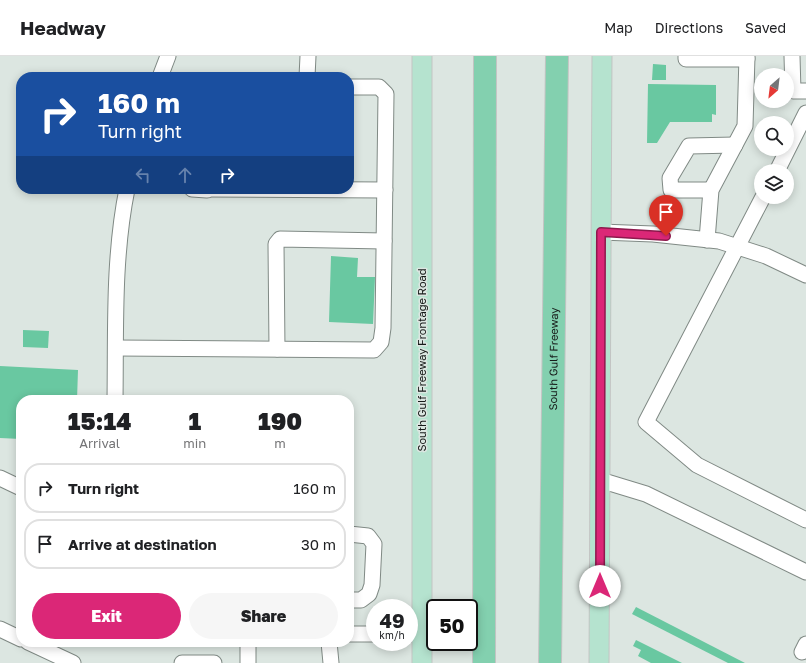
<!DOCTYPE html>
<html lang="en">
<head>
<meta charset="utf-8">
<style>
  :root { --surface:#fff; --page:#f6f6f6; --text:#202124; --muted:#757577; --line:#e0e0e0; --accent:#db2777 }
  body { margin:0; font-family:"Golos Text",sans-serif; background:var(--page); color:var(--text); height:100vh; display:flex; flex-direction:column; font-size:15px; white-space:nowrap }
  * { box-sizing:border-box; margin:0 }
  p { font-size:13px; color:var(--muted) }
  .icon { flex:none; width:22px; height:22px; fill:none; stroke:currentColor; stroke-width:2; stroke-linecap:round; stroke-linejoin:round }
  .map { position:relative; flex:1; overflow:hidden }
  .drawer { position:absolute; left:16px; top:339px; width:338px; height:252px; display:flex; flex-direction:column; background:var(--surface); border-radius:16px; box-shadow:0 2px 10px #0003 }
  .drawer>* { flex:none }
  .top-card { position:absolute; left:16px; top:16px; width:338px; height:122px; border-radius:16px; box-shadow:0 2px 10px #0003; background:#1a4fa0; color:#fff; overflow:hidden }
  .needle { width:26px; rotate:208deg }
  .tools { position:absolute; left:754px; top:12px; display:grid; gap:8px }
  .tools a { display:grid; place-items:center; width:40px; height:40px; border-radius:50%; background:var(--surface); box-shadow:0 2px 10px #0003; font-size:20px }
  .speed { position:absolute; left:366px; top:543px; display:flex; gap:8px; font-size:20px; font-weight:700; text-align:center }
  .speed>* { display:grid; place-content:center; width:52px; height:52px; border-radius:50%; background:var(--surface); box-shadow:0 2px 10px #0003; line-height:1 }
  .speed small { font-size:10px; font-weight:400 }
  .speed .limit { border:2px solid #111; border-radius:6px; background:#fff; color:#111 }
  .pin { position:absolute; display:grid; place-items:center; width:34px; height:34px; color:#fff; margin:-41px -17px; border-radius:50% 50% 50% 0; rotate:-45deg; box-shadow:0 0 4px #0007 }
  .pin .icon { rotate:45deg }
  .me { position:absolute; width:44px; margin:-22px; rotate:0deg; stroke-linejoin:round; filter:drop-shadow(0 0 3px #0008) }
  .turn { display:flex; align-items:center; gap:14px; height:84px; padding:0 16px; font-size:18px }
  .turn .icon { width:52px; height:52px; stroke-width:2.5 }
  .turn b { display:block; font-size:28px; line-height:34px }
  .lanes { display:flex; align-items:center; height:38px; padding:0 16px; background:#0003; justify-content:center; gap:20px; direction:ltr }
  .lanes .off { opacity:.35 }
  .eta { display:flex; justify-content:space-evenly; align-items:center; height:68px; text-align:center }
  .eta b { font-size:24px; font-weight:800; line-height:28px }
  .cta { display:flex; gap:8px; margin-top:auto; padding:8px 16px }
  .cta a { flex:1; height:46px; border-radius:24px; background:var(--accent); color:#fff; font-size:16px; font-weight:800; line-height:46px; text-align:center }
  .cta a+a { background:var(--page); color:var(--text) }
  ul { padding:0; list-style:none }
  li { display:flex; align-items:center; gap:12px; height:50px; margin:0 8px 6px; padding:0 8px; border:2px solid var(--line); border-radius:16px }
  li div { flex:1 }
  li b { display:block; font-size:15px }
  li em { font-style:normal }
  header { display:flex; align-items:center; gap:24px; box-sizing:border-box; height:56px; padding:0 20px; background:var(--surface); border-bottom:1px solid var(--line) }
  header strong { font-size:19px }
  nav { display:flex; gap:22px; margin-inline-start:auto; font-size:14px }
  .map>svg:first-child { display:block }
  .building { fill:#69c8a1 }
  .lines { fill:none; stroke-linecap:round; stroke-linejoin:round }
  .minor-casing { stroke:#808a85; stroke-width:17 }
  .major-casing { stroke:#c3c4c3; stroke-width:21 }
  .highway-casing { stroke:#c3c4c3; stroke-width:24 }
  .minor { stroke:#fff; stroke-width:15 }
  .major { stroke:#b5e3cf; stroke-width:19 }
  .highway { stroke:#83d0af; stroke-width:22 }
  .route-casing { stroke:#8e194d; stroke-width:10 }
  .route { stroke:#db2777; stroke-width:7 }
  .labels { text-anchor:middle; stroke-width:3; stroke-linejoin:round; paint-order:stroke }
  .street-label { font-size:11px; fill:#171b19; stroke:#dce6e1 }
</style>
</head>
<body>
<header>
<strong>Headway</strong>
<nav><a>Map</a><a>Directions</a><a>Saved</a></nav>
</header>
<div class="map">
<svg width="806" height="607" viewBox="0 0 806 607">
  <rect width="100%" height="100%" fill="#dce6e1"/>
  <g class="building">
    <polygon points="653,8 666,9 666,24 652,24"/>
    <polygon points="648,28 716,29 716,59 712,58 712,66 670,66 657,87 647,87"/>
    <polygon points="331,200 358,202 357,221 375,221 373,268 329,266"/>
    <polygon points="23,274 49,275 48,292 23,291"/>
    <polygon points="0,310 78,314 77,344 21,344 21,383 0,382"/>
    <polygon points="636,551 745,607 728,607 632,558"/>
    <polygon points="636,584 682,607 651,607 638,600 641,594 633,590"/>
  </g>
  <g class="lines">
    <defs>
      <g id="minor">
        <polyline points="686,0 686,3 747,3"/>
        <polyline points="792,0 793,35 806,35"/>
        <polyline points="160,21 168,0"/>
        <polyline points="307,21 308,0"/>
        <polyline points="777,115 806,57"/>
        <polyline points="192,133 207,134"/>
        <polyline points="207,133 385,134"/>
        <polyline points="711,134 671,134 670,122 689,90 735,89"/>
        <polyline points="763,141 646,366 697,409 806,464"/>
        <polyline points="601,176 653,178 719,185 766,200 806,219"/>
        <polyline points="707,184 711,134 745,70 747,0"/>
        <polyline points="116,292 374,294 381,286 383,272 386,38 379,31 349,31"/>
        <polyline points="277,293 276,188 280,183 384,185"/>
        <path d="M 115,344 C 116,274 113,202 127,133"/>
        <polyline points="0,422 21,432"/>
        <polyline points="600,424 646,438 806,516"/>
        <polyline points="349,478 368,480 374,488 372,529 369,538 361,544 349,544"/>
        <polyline points="0,573 21,583"/>
        <polyline points="349,578 375,578"/>
        <polyline points="409,578 422,577"/>
        <polyline points="28,586 73,607"/>
        <polyline points="248,586 248,607"/>
        <polyline points="329,586 331,607"/>
        <polyline points="802,596 806,588"/>
        <polyline points="182,607 214,607"/>
      </g>
      <g id="major">
        <polyline points="422,607 422,0"/>
        <polyline points="599,607 602,0"/>
      </g>
      <g id="highway">
        <polyline points="484,607 485,0"/>
        <path id="s1" d="M 550,607 L 557,0"/>
      </g>
    </defs>
    <use href="#minor" class="minor-casing"/>
    <use href="#major" class="major-casing"/>
    <use href="#highway" class="highway-casing"/>
    <use href="#minor" class="minor"/>
    <use href="#major" class="major"/>
    <use href="#highway" class="highway"/>
  </g>
  <g class="lines">
    <defs>
      <polyline id="route" points="600,530 601,176 666,180"/>
    </defs>
    <use href="#route" class="route-casing"/>
    <use href="#route" class="route"/>
  </g>
  <g class="labels">
    <g class="street-label">
      <text transform="translate(422 304) rotate(-90)" y="4">South Gulf Freeway Frontage Road</text>
      <text dy="4" stroke="none"><textPath href="#s1" startOffset="304">South Gulf Freeway</textPath></text>
    </g>
  </g>
</svg>
<div class="tools">
<a><svg class="needle" viewBox="-14 -14 28 28"><path d="M0-13l5 13h-10z" fill="#e53935"/><path d="M0 13l5-13h-10z" fill="#757577"/></svg></a>
<a><svg class="icon" aria-label="search" viewBox="0 0 24 24"><circle cx="10" cy="10" r="6"/><path d="M15 15l6 6"/></svg></a>
<a><svg class="icon" aria-label="layers" viewBox="0 0 24 24"><path d="M12 4l9 5-9 5-9-5zM3 14l9 5 9-5"/></svg></a>
</div>
<div class="speed"><div>49<small>km/h</small></div><div class="limit">50</div></div>
<div class="pin" style="left:666px;top:180px;background:#d93025"><svg class="icon" aria-label="arrive" viewBox="0 0 24 24"><path d="M6 21V4h12l-3 4 3 4H6"/></svg></div>
<svg class="me" style="left:600px;top:530px" viewBox="-20 -20 40 40"><circle r="19" fill="#fff"/><path d="M0-13L10 11 0 6-10 11z" fill="#db2777"/></svg>
<div class="top-card">
<div class="turn"><svg class="icon" aria-label="right" viewBox="0 0 24 24"><path d="M7 20v-9h11M14 6l5 5-5 5"/></svg><div><b>160 m</b>Turn right</div></div>
<div class="lanes"><svg class="icon off" aria-label="left" viewBox="0 0 24 24"><path d="M17 20v-9H6M10 6l-5 5 5 5"/></svg><svg class="icon off" aria-label="ahead" viewBox="0 0 24 24"><path d="M12 20V5M6 11l6-6 6 6"/></svg><svg class="icon" aria-label="right" viewBox="0 0 24 24"><path d="M7 20v-9h11M14 6l5 5-5 5"/></svg></div>
</div>
<section class="drawer">
<div class="eta">
<div><b>15:14</b><p>Arrival</p></div>
<div><b>1</b><p>min</p></div>
<div><b>190</b><p>m</p></div>
</div>
<ul>
<li><svg class="icon" aria-label="right" viewBox="0 0 24 24"><path d="M7 20v-9h11M14 6l5 5-5 5"/></svg><div><b>Turn right</b></div><em>160 m</em></li>
<li><svg class="icon" aria-label="arrive" viewBox="0 0 24 24"><path d="M6 21V4h12l-3 4 3 4H6"/></svg><div><b>Arrive at destination</b></div><em>30 m</em></li>
</ul>
<div class="cta"><a>Exit</a><a>Share</a></div>
</section>
</div>
</body>
</html>
